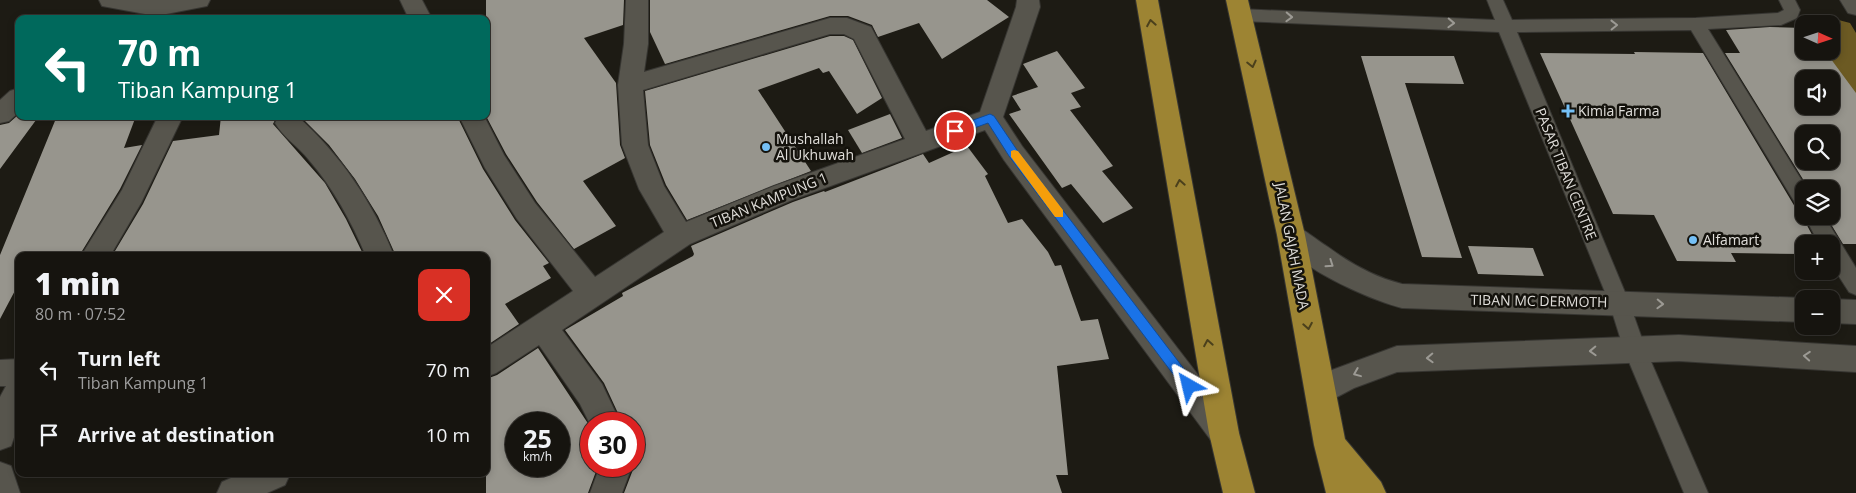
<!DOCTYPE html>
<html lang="en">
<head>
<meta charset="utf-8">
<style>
  :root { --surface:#16140f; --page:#1f1d18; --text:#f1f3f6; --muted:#9e9e9e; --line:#35332f }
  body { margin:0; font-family:"Open Sans",sans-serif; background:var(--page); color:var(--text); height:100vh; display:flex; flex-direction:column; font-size:19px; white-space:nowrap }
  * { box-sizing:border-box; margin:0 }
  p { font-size:16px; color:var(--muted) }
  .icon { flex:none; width:28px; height:28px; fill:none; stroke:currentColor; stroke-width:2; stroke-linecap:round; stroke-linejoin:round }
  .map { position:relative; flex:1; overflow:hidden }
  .drawer { position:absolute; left:15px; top:252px; width:475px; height:225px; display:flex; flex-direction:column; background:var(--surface); border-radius:10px; box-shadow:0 2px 8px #0003,0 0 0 1px var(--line) }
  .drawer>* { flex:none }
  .banner { position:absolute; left:15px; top:15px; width:475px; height:105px; border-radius:10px; box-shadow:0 2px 8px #0003,0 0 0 1px var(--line); background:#00695c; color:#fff; overflow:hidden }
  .needle { width:32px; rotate:93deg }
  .tools { position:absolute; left:1795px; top:15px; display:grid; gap:10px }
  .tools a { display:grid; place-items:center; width:45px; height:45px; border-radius:10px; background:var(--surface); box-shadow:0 2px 8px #0003,0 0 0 1px var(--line); font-size:25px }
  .speed { position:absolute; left:505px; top:412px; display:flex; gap:10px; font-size:25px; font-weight:700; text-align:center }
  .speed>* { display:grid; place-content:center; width:65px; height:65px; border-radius:50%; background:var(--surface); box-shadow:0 2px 8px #0003,0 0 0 1px var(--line); line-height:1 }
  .speed small { font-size:12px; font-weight:400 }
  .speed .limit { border:8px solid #d22; background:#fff; color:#111 }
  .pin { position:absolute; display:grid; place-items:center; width:42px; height:42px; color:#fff; margin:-21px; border:2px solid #fff; border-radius:50%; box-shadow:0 1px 5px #0007 }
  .me { position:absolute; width:55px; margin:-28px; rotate:323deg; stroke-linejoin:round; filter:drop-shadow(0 0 4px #0008) }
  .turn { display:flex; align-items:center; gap:18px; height:105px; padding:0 20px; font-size:22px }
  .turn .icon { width:65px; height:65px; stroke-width:2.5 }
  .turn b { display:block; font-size:35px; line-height:42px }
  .round { display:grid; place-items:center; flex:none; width:52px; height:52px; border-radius:10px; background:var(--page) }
  .summary { display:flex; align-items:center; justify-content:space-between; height:85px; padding:0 20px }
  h1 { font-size:30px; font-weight:800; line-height:38px }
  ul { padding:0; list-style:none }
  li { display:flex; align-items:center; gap:15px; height:65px; padding:0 20px }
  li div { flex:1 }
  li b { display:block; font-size:19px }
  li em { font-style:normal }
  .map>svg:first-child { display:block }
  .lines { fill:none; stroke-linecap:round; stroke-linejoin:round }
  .river { fill:#6c5a23; fill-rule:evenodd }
  .building { fill:#97958d; fill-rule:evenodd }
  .lane-casing { stroke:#373632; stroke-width:2 }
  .street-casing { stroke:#373632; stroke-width:2 }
  .highway-casing { stroke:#373632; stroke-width:2 }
  .lane { fill:#57554d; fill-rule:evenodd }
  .street { fill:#57554d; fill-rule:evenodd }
  .highway { fill:#9d8433; fill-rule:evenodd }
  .oneway { stroke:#9c9a94 }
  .oneway2 { stroke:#4b401c }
  .route { fill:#1a73e8; stroke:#114b97 }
  .slow { fill:#f59e0b }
  .poi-dot { fill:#75c0f6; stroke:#14120c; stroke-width:2 }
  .labels { text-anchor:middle; stroke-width:5; stroke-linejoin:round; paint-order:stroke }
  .poi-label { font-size:14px; fill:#e0deda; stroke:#14120c; text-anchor:start }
  .street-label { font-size:14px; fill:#e0deda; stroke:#14120c }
</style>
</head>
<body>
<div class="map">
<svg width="1856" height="493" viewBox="0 0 1856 493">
  <rect width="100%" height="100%" fill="#1d1b14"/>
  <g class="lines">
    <polygon class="river" points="1831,18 1850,23 1856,33 1856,95 1837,89 1814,51 1831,51 1831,24 1812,24"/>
  </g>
  <g class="building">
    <polygon points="486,0 624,0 623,25 584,38 616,83 620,145 625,158 583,181 616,226 574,249 537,202 506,154 486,116"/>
    <polygon points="650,0 987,0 1009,17 942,59 919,23 878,37 872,25 848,16 830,16 665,64 650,32"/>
    <path d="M 1770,27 L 1804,28 L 1804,51 L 1825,51 L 1856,93 L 1856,244 L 1843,244 L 1826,216 L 1831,216 L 1831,189 L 1809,189 L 1725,53 L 1740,53 L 1726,30 ZM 1804,79 L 1831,79 L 1831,106 L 1804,106 ZM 1804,134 L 1831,134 L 1831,161 L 1804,161 Z"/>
    <polygon points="830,36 844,36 853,40 882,98 857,114 829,71 823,73 819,68 758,90 811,171 687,220 666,185 650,145 645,91"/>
    <polygon points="1057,51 1085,88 1071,93 1081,107 1070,110 1113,166 1102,171 1133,208 1103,223 1071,184 1062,188 1009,114 1021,110 1012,96 1038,87 1023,64"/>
    <polygon points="1634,52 1703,53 1795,207 1804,211 1802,216 1817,244 1804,244 1804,254 1731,253 1736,262 1677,261 1654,215 1613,214 1540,53 1635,54"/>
    <polygon points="1361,56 1454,56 1464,84 1405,83 1462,258 1422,257"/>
    <polygon points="890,114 902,138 862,153 848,130"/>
    <polygon points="17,116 39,116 0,169 0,125 9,123"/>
    <polygon points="57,116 136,116 124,148 142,145 120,189 79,256 19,256 19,283 0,319 0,255"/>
    <polygon points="221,116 277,116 273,124 325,183 346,219 364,256 112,256 143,204 173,141 219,135"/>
    <polygon points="300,116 457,116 483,169 515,220 549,263 543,266 551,278 505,304 519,324 486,346 486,256 396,256 378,216 355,179 329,145"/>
    <polygon points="967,146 988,174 985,176 1008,223 1022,219 1048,252 1055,266 1061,265 1081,321 1098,319 1109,359 1057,366 1068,475 1056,475 1062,493 624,493 634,467 634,424 623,424 604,383 565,330 623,296 622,293 693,256 694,254 691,246 793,202 824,191 825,192 923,154 929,163"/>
    <polygon points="1468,246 1533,248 1544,276 1478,274"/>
    <path d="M 538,348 L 591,428 L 591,466 L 598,466 L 588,493 L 486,493 L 486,379 L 497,375 ZM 516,424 L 559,424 L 559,466 L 516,466 Z"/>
  </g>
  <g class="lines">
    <defs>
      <g id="lane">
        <polygon points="1487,0 1503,0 1512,20 1696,18 1778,13 1784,10 1779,0 1795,0 1800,10 1797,18 1781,25 1708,29 1807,189 1804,189 1804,209 1797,206 1691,30 1517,32 1629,302 1646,350 1708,493 1684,493 1624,350 1609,302 1499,32 1240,21 1234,19 1232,15 1234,11 1240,9 1495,20"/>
        <polygon points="1804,215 1824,216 1856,268 1856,295 1849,292 1831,264 1831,244 1819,244"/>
      </g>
      <g id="street">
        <polygon points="99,0 210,0 207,6 156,16 102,6"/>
        <polygon points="400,0 422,0 432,19 409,19"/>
        <path d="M 626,0 L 648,0 L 648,44 L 644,72 L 830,18 L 847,18 L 871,27 L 926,131 L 980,112 L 1016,7 L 1017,0 L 1039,0 L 1040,7 L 1003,117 L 1022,146 L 1235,423 L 1239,433 L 1235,443 L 1224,447 L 1213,443 L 1004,160 L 985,130 L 792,200 L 690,244 L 562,330 L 602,384 L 621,424 L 591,424 L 591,426 L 580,404 L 539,345 L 496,373 L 486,377 L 486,348 L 573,291 L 517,219 L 485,168 L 459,116 L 484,116 L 504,155 L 535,203 L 595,277 L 664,232 L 639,189 L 622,145 L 618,85 L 624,44 ZM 830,34 L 844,34 L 854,39 L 905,139 L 774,186 L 686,222 L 664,186 L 648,145 L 643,90 Z"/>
        <polygon points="1840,0 1856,0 1856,15 1848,13"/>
        <polygon points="19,88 19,112 9,121 0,123 0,100 10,91"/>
        <polygon points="158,116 183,116 141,203 110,256 81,256 122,190"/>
        <path d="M 279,116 L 297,116 C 340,154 373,203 394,256 L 366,256 C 351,221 334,189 309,160 C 299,147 283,137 275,123 Z"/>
        <path d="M 1291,224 C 1305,229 1315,239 1328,247 C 1351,264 1374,277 1402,284 L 1804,298 L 1807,299 L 1804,299 L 1804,322 L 1402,308 C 1368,299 1294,267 1277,235 L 1281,227 Z"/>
        <polygon points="1831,299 1856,300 1856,324 1831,323"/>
        <polygon points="1679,335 1856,346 1856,372 1679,361 1397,372 1354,388 1320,406 1309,402 1305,392 1309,382 1332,370 1397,346"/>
        <polygon points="19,359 19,423 11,446 0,450 0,397 6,386 0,386 0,360"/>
        <polygon points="0,462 11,466 20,493 0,493"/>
        <polygon points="600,466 632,466 622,493 590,493"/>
        <polygon points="240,474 290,474 285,485 267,493 217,493 222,482"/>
      </g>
      <g id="highway">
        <polygon points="1136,0 1158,0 1239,433 1255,493 1223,493 1209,433"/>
        <polygon points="1226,0 1248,0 1305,235 1345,439 1381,482 1386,493 1326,493 1314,445 1277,235"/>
      </g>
    </defs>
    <use href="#lane" class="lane-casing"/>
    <use href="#street" class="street-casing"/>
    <use href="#highway" class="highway-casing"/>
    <use href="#lane" class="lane"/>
    <use href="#street" class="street"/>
    <use href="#highway" class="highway"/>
  </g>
  <defs><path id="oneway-chevron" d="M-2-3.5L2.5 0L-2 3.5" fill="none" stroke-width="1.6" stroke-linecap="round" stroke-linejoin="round" transform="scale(1.25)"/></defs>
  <g class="oneway">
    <use href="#oneway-chevron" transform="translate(1289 17) rotate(2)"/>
    <use href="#oneway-chevron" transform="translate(1451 23) rotate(2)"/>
    <use href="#oneway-chevron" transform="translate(1614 25) rotate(-1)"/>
    <use href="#oneway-chevron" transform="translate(1330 264) rotate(34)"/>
    <use href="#oneway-chevron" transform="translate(1660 304) rotate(2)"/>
    <use href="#oneway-chevron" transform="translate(1593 351) rotate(178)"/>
    <use href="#oneway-chevron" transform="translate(1807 356) rotate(-176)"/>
    <use href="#oneway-chevron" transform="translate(1430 358) rotate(178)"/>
    <use href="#oneway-chevron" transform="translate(1357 373) rotate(158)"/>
  </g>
  <g class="oneway2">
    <use href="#oneway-chevron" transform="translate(1151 23) rotate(-100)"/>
    <use href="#oneway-chevron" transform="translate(1252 64) rotate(77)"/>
    <use href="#oneway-chevron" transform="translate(1180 183) rotate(-100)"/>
    <use href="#oneway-chevron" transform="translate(1308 326) rotate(80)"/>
    <use href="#oneway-chevron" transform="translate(1208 343) rotate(-100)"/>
  </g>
  <polygon class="route" points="990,114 994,116 1017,150 1194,382 1195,386 1194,390 1185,390 1009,156 988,123 955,135 950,131 951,128"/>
  <polygon class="slow" points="1014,150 1018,151 1063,210 1063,217 1055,217 1011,157 1011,151"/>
  <g class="poi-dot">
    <path d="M1565.5 103.5h5v5h5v5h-5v5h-5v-5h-5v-5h5z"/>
    <circle cx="766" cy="147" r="5"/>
    <circle cx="1693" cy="240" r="5"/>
  </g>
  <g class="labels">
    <g class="poi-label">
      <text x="1578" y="116">Kimia Farma</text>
      <text x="776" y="144">Mushallah<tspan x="776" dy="16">Al Ukhuwah</tspan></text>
      <text x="1703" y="245">Alfamart</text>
    </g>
    <g class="street-label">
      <text transform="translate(1566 174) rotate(68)" y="5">PASAR TIBAN CENTRE</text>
      <text transform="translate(769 200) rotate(-22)" y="5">TIBAN KAMPUNG 1</text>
      <text transform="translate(1292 246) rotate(79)" y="5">JALAN GAJAH MADA</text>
      <text transform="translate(1539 301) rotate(1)" y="5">TIBAN MC DERMOTH</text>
    </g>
  </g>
</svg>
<div class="tools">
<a><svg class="needle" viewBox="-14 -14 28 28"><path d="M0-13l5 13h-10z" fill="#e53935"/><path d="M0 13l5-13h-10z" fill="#9e9e9e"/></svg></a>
<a><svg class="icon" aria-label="sound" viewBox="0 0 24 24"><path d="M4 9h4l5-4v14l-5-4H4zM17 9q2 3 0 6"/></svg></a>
<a><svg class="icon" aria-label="search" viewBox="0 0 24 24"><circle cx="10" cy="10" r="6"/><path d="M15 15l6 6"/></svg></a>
<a><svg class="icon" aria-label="layers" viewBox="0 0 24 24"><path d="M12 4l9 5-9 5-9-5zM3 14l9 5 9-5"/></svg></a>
<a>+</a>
<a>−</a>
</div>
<div class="speed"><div>25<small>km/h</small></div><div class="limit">30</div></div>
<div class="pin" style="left:955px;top:131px;background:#d93025"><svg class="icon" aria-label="arrive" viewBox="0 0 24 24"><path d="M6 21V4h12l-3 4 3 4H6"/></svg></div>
<svg class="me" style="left:1189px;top:386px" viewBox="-20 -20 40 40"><path d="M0-17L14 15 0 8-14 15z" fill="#1a73e8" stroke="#fff" stroke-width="4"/></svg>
<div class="banner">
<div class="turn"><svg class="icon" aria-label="left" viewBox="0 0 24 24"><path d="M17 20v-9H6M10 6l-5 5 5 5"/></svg><div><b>70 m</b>Tiban Kampung 1</div></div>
</div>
<section class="drawer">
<div class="summary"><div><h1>1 min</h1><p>80 m · 07:52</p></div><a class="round" style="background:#d93025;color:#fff"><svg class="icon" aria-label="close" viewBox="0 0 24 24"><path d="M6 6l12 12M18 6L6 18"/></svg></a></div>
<ul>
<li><svg class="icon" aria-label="left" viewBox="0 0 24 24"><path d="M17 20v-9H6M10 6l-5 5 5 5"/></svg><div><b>Turn left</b><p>Tiban Kampung 1</p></div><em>70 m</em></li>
<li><svg class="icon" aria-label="arrive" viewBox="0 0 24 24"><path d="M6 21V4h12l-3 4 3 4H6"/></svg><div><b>Arrive at destination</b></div><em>10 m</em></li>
</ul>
</section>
</div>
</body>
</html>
